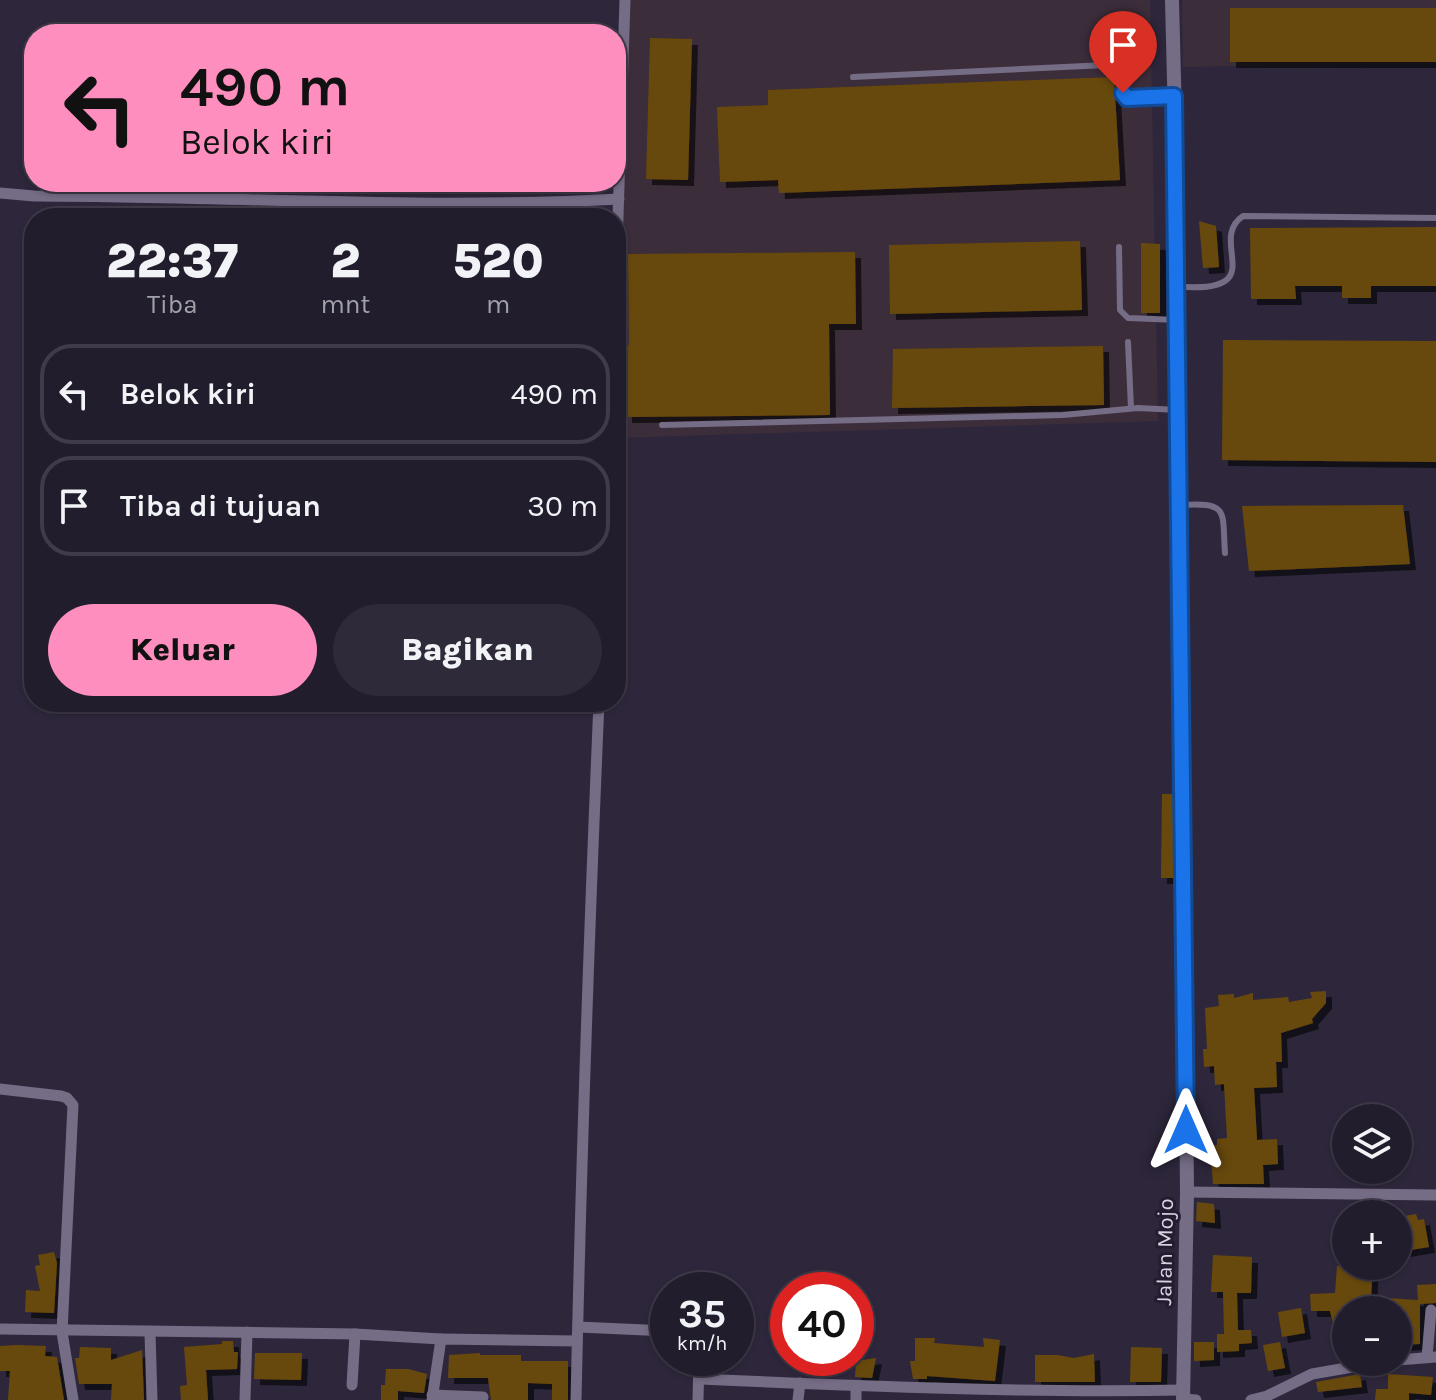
<!DOCTYPE html>
<html lang="id">
<head>
<meta charset="utf-8">
<style>
  :root { --surface:#221d2d; --page:#2e2a39; --text:#f1f3f6; --muted:#a2a2aa; --line:#3f3b49; --accent:#fe8ebe }
  body { margin:0; font-family:Karla,sans-serif; background:var(--page); color:var(--text); height:100vh; display:flex; flex-direction:column; font-size:30px; white-space:nowrap }
  * { box-sizing:border-box; margin:0 }
  p { font-size:26px; color:var(--muted) }
  .icon { flex:none; width:44px; height:44px; fill:none; stroke:currentColor; stroke-width:2; stroke-linecap:round; stroke-linejoin:round }
  .map { position:relative; flex:1; overflow:hidden }
  .side { position:absolute; left:24px; top:208px; width:602px; height:504px; display:flex; flex-direction:column; background:var(--surface); border-radius:32px; box-shadow:0 2px 6px #0004,0 0 0 2px var(--line) }
  .side>* { flex:none }
  .hud { position:absolute; left:24px; top:24px; width:602px; height:168px; border-radius:32px; box-shadow:0 2px 6px #0004,0 0 0 2px var(--line); background:#fe8ebe; color:#111; overflow:hidden }
  .tools { position:absolute; left:1332px; top:1104px; display:grid; gap:16px }
  .tools a { display:grid; place-items:center; width:80px; height:80px; border-radius:50%; background:var(--surface); box-shadow:0 2px 6px #0004,0 0 0 2px var(--line); font-size:40px }
  .speed { position:absolute; left:650px; top:1272px; display:flex; gap:16px; font-size:40px; font-weight:700; text-align:center }
  .speed>* { display:grid; place-content:center; width:104px; height:104px; border-radius:50%; background:var(--surface); box-shadow:0 2px 6px #0004,0 0 0 2px var(--line); line-height:1 }
  .speed small { font-size:20px; font-weight:400 }
  .speed .limit { border:12px solid #d22; background:#fff; color:#111 }
  .pin { position:absolute; display:grid; place-items:center; width:68px; height:68px; color:#fff; margin:-82px -34px; border-radius:50% 50% 50% 0; rotate:-45deg; box-shadow:0 0 8px #0007 }
  .pin .icon { rotate:45deg }
  .me { position:absolute; width:88px; margin:-44px; rotate:0deg; stroke-linejoin:round; filter:drop-shadow(0 0 6px #0008) }
  .turn { display:flex; align-items:center; gap:28px; height:168px; padding:0 24px; font-size:36px }
  .turn .icon { width:104px; height:104px; stroke-width:2.5 }
  .turn b { display:block; font-size:56px; line-height:68px }
  .eta { display:flex; justify-content:space-evenly; align-items:center; height:136px; text-align:center }
  .eta b { font-size:48px; font-weight:800; line-height:56px }
  .button { display:flex; gap:16px; margin-top:auto; padding:16px 24px }
  .button a { flex:1; height:92px; border-radius:48px; background:var(--accent); color:#111; font-size:32px; font-weight:800; line-height:92px; text-align:center }
  .button a+a { background:var(--page); color:var(--text) }
  ul { padding:0; list-style:none }
  li { display:flex; align-items:center; gap:24px; height:100px; margin:0 16px 12px; padding:0 8px; border:4px solid var(--line); border-radius:32px }
  li div { flex:1 }
  li b { display:block; font-size:30px }
  li em { font-style:normal }
  .map>svg:first-child { display:block }
  .industrial { fill:#3c2d3a }
  .building { fill:#68490a; filter:url(#shadow) }
  .lines { fill:none; stroke-linecap:round; stroke-linejoin:round }
  .service { stroke:#756c85; stroke-width:6 }
  .minor { stroke:#756c85; stroke-width:11 }
  .tertiary { stroke:#756c85; stroke-width:14 }
  .route-casing { stroke:#114b97; stroke-width:20 }
  .route { stroke:#1a73e8; stroke-width:14 }
  .labels { text-anchor:middle; stroke-width:6; stroke-linejoin:round; paint-order:stroke }
  .street-label { font-size:22px; fill:#d9d4e2; stroke:#241d31 }
</style>
</head>
<body>
<div class="map">
<svg width="1436" height="1400" viewBox="0 0 1436 1400">
  <defs>
    <filter id="shadow"><feDropShadow dx="6" dy="6" stdDeviation="0" flood-color="#0009"/></filter>
  </defs>
  <rect width="100%" height="100%" fill="#2e273c"/>
  <g class="industrial">
    <polygon points="626,0 1150,0 1158,421 616,438 616,323"/>
    <polygon points="1182,0 1436,0 1436,63 1183,67"/>
  </g>
  <g class="building">
    <rect x="1230" y="8" width="206" height="54"/>
    <polygon points="650,38 692,39 688,180 646,179"/>
    <polygon points="1114,77 1120,180 779,193 778,180 720,182 717,107 768,105 768,90"/>
    <polygon points="1199,221 1216,226 1219,267 1203,268"/>
    <polygon points="1436,227 1436,286 1371,286 1371,298 1342,298 1342,286 1295,286 1296,299 1251,299 1250,228"/>
    <polygon points="1080,241 1082,310 890,314 889,245"/>
    <polygon points="1141,243 1160,244 1160,313 1141,313"/>
    <polygon points="855,252 856,324 829,324 830,415 626,417 624,345 629,345 628,254"/>
    <polygon points="1223,340 1436,341 1436,462 1222,460"/>
    <polygon points="1103,346 1104,405 892,408 893,349"/>
    <polygon points="1403,505 1410,564 1249,571 1242,506"/>
    <polygon points="1162,794 1173,794 1174,878 1161,878"/>
    <polygon points="1326,991 1326,1003 1312,1019 1313,1023 1281,1033 1282,1062 1276,1062 1277,1087 1254,1088 1257,1140 1277,1139 1278,1164 1263,1165 1264,1184 1213,1184 1210,1146 1217,1145 1217,1139 1227,1138 1224,1084 1215,1085 1214,1066 1204,1067 1203,1049 1207,1049 1205,1008 1219,1006 1218,995 1234,994 1234,998 1253,993 1253,1000 1288,997 1289,1002 1312,998 1310,992"/>
    <polygon points="1197,1202 1214,1204 1215,1223 1196,1221"/>
    <polygon points="1416,1214 1418,1220 1424,1219 1429,1247 1398,1252 1398,1228 1406,1226 1405,1216"/>
    <polygon points="54,1252 57,1263 54,1313 25,1312 26,1290 40,1291 35,1266 40,1265 38,1255"/>
    <polygon points="1213,1255 1252,1257 1251,1293 1237,1293 1238,1330 1251,1330 1252,1343 1239,1344 1239,1351 1217,1352 1217,1334 1224,1334 1223,1292 1211,1292"/>
    <polygon points="1337,1266 1373,1266 1371,1297 1418,1300 1417,1285 1436,1284 1436,1303 1420,1304 1420,1344 1398,1345 1398,1310 1346,1310 1346,1352 1340,1353 1330,1311 1311,1311 1310,1294 1335,1293"/>
    <polygon points="1301,1308 1305,1333 1282,1337 1278,1312"/>
    <polygon points="915,1338 935,1338 934,1343 984,1347 983,1338 1000,1340 995,1381 927,1376 927,1379 913,1379 910,1361 915,1361"/>
    <polygon points="222,1341 233,1341 234,1352 238,1352 237,1369 206,1370 208,1400 181,1400 180,1386 187,1385 184,1347 222,1344"/>
    <polygon points="1194,1342 1214,1342 1214,1360 1194,1361"/>
    <polygon points="1280,1342 1285,1368 1268,1371 1263,1345"/>
    <polygon points="16,1345 46,1346 45,1356 57,1357 64,1400 8,1400 10,1371 0,1371 0,1346"/>
    <polygon points="80,1347 111,1348 111,1360 142,1350 144,1400 111,1400 112,1384 79,1384 75,1358 79,1358"/>
    <polygon points="1131,1347 1162,1348 1161,1382 1130,1382"/>
    <polygon points="255,1353 302,1353 301,1380 254,1379"/>
    <polygon points="480,1353 480,1355 521,1355 521,1361 568,1361 568,1400 552,1400 552,1384 528,1383 528,1400 491,1400 488,1378 448,1378 449,1355"/>
    <polygon points="1094,1354 1095,1382 1035,1382 1035,1355 1057,1355 1074,1358"/>
    <polygon points="876,1358 872,1378 855,1377 856,1361"/>
    <polygon points="386,1369 408,1369 427,1374 424,1393 398,1391 398,1400 381,1400 381,1385 385,1385"/>
    <polygon points="1360,1374 1362,1387 1318,1392 1316,1382"/>
    <polygon points="1388,1374 1433,1377 1431,1395 1409,1393 1409,1400 1375,1400 1376,1389 1388,1389"/>
  </g>
  <g class="lines">
    <g class="service">
      <polyline points="853,77 1106,65 1118,71 1127,98 1174,96"/>
      <polyline points="1119,247 1120,310 1128,318 1178,320"/>
      <path d="M 1179,287 C 1193,287 1213,289 1225,281 C 1245,268 1216,234 1243,216 L 1436,218"/>
      <polyline points="1128,342 1131,408"/>
      <polyline points="662,425 1063,415 1138,408 1178,410"/>
      <path d="M 1183,505 C 1230,502 1222,512 1225,553"/>
    </g>
    <g class="minor">
      <path d="M 0,193 L 34,196 C 229,196 424,210 619,199"/>
      <polyline points="616,279 625,0"/>
      <polyline points="0,1089 61,1096 67,1098 73,1105 62,1332 73,1400"/>
      <polyline points="1187,1192 1436,1195"/>
      <polyline points="578,1327 668,1331"/>
      <polyline points="0,1329 355,1334 441,1339"/>
      <polyline points="150,1333 152,1400"/>
      <polyline points="1427,1357 1431,1310"/>
      <polyline points="1398,1360 1436,1357"/>
      <path d="M 699,1379 C 861,1386 1022,1393 1184,1390"/>
      <polyline points="352,1385 355,1334"/>
      <polyline points="432,1395 483,1397"/>
      <polyline points="1183,1399 1196,1400"/>
      <polyline points="245,1400 247,1332"/>
      <polyline points="432,1400 441,1339 577,1341"/>
      <path d="M 576,1400 C 581,1167 589,935 599,702"/>
      <polyline points="698,1400 699,1358"/>
      <polyline points="798,1400 800,1383"/>
      <polyline points="856,1400 856,1387"/>
      <polyline points="1251,1400 1267,1396 1312,1374 1381,1362"/>
    </g>
    <polyline class="tertiary" points="1172,0 1178,237 1187,1192 1183,1400"/>
  </g>
  <g class="lines">
    <defs>
      <polyline id="route" points="1123,93 1127,98 1174,96 1186,1130"/>
    </defs>
    <use href="#route" class="route-casing"/>
    <use href="#route" class="route"/>
  </g>
  <g class="labels">
    <g class="street-label">
      <text transform="translate(1164 1252) rotate(-89)" y="8">Jalan Mojo</text>
    </g>
  </g>
</svg>
<div class="tools">
<a><svg class="icon" aria-label="layers" viewBox="0 0 24 24"><path d="M12 4l9 5-9 5-9-5zM3 14l9 5 9-5"/></svg></a>
<a>+</a>
<a>−</a>
</div>
<div class="speed"><div>35<small>km/h</small></div><div class="limit">40</div></div>
<div class="pin" style="left:1123px;top:93px;background:#d93025"><svg class="icon" aria-label="arrive" viewBox="0 0 24 24"><path d="M6 21V4h12l-3 4 3 4H6"/></svg></div>
<svg class="me" style="left:1186px;top:1130px" viewBox="-20 -20 40 40"><path d="M0-17L14 15 0 8-14 15z" fill="#1a73e8" stroke="#fff" stroke-width="4"/></svg>
<div class="hud">
<div class="turn"><svg class="icon" aria-label="left" viewBox="0 0 24 24"><path d="M17 20v-9H6M10 6l-5 5 5 5"/></svg><div><b>490 m</b>Belok kiri</div></div>
</div>
<section class="side">
<div class="eta">
<div><b>22:37</b><p>Tiba</p></div>
<div><b>2</b><p>mnt</p></div>
<div><b>520</b><p>m</p></div>
</div>
<ul>
<li><svg class="icon" aria-label="left" viewBox="0 0 24 24"><path d="M17 20v-9H6M10 6l-5 5 5 5"/></svg><div><b>Belok kiri</b></div><em>490 m</em></li>
<li><svg class="icon" aria-label="arrive" viewBox="0 0 24 24"><path d="M6 21V4h12l-3 4 3 4H6"/></svg><div><b>Tiba di tujuan</b></div><em>30 m</em></li>
</ul>
<div class="button"><a>Keluar</a><a>Bagikan</a></div>
</section>
</div>
</body>
</html>
